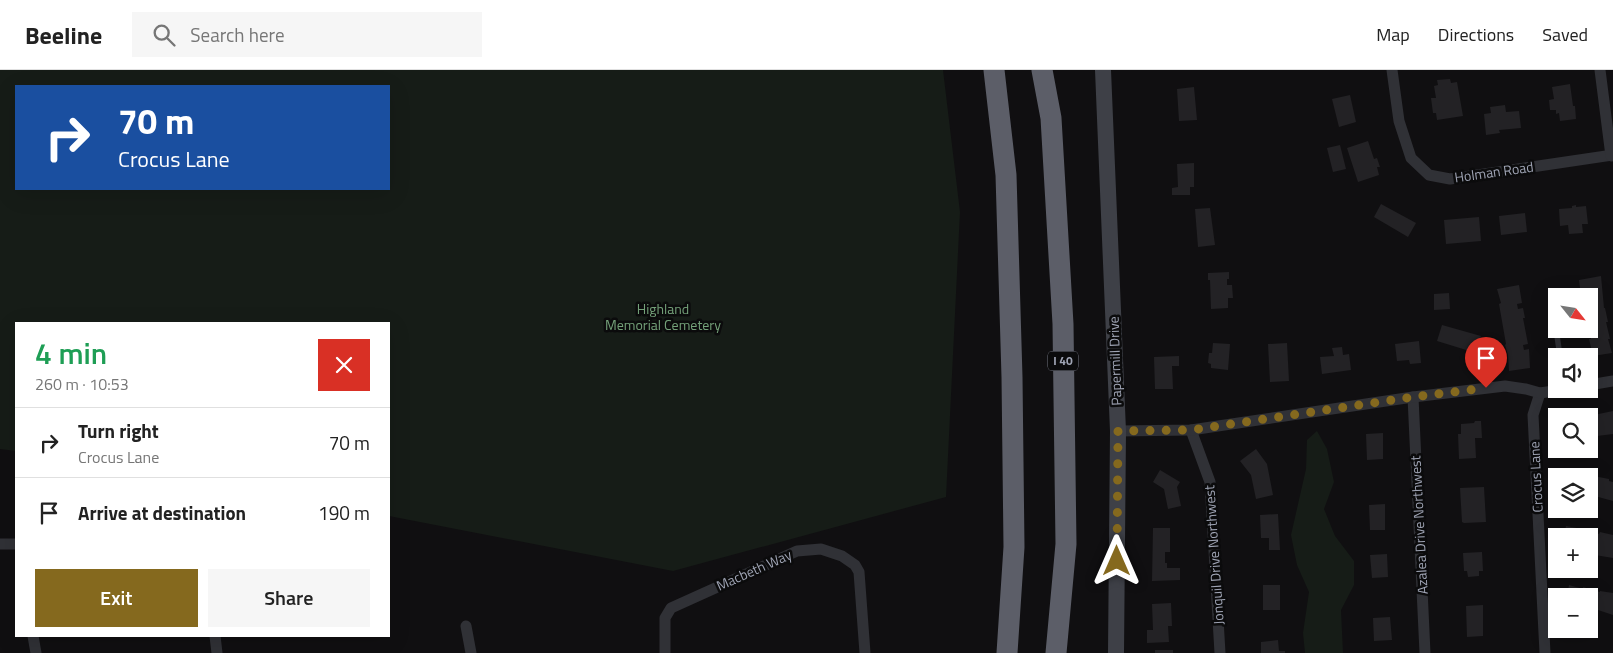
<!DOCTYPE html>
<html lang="en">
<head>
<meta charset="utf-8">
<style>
  :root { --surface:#fff; --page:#f6f6f6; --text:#222; --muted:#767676; --line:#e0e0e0; --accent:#85691e }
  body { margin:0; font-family:"Titillium Web",sans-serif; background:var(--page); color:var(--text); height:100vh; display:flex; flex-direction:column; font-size:19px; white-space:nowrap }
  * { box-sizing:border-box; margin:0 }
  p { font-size:16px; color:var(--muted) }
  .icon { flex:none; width:28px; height:28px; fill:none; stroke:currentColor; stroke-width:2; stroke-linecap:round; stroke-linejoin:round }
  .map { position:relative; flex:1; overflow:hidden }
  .panel { position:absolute; left:15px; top:252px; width:375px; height:315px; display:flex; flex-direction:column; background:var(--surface); border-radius:0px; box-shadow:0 5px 20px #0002 }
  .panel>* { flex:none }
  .guide { position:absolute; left:15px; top:15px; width:375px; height:105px; border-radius:0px; box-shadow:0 5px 20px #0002; background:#1a4fa0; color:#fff; overflow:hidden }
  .needle { width:32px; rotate:120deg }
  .tools { position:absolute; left:1548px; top:218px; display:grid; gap:10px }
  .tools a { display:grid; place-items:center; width:50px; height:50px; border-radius:0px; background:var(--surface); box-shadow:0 5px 20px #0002; font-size:25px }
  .pin { position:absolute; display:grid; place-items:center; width:42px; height:42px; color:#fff; margin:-51px -21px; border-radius:50% 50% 50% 0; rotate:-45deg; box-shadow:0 0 5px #0007 }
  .pin .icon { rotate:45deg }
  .me { position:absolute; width:55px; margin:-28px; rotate:0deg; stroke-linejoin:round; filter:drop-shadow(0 0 4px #0008) }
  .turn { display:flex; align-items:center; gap:18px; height:105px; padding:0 20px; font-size:22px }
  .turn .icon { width:65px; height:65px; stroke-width:2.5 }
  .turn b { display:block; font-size:35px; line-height:42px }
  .round { display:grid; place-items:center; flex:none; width:52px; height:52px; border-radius:0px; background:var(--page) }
  .overview { display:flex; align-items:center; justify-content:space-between; height:85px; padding:0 20px }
  h1 { font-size:30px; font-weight:600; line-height:38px; color:#1e9e55 }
  .primary-button { display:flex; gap:10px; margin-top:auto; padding:10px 20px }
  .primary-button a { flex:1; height:58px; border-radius:0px; background:var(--accent); color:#fff; font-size:20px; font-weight:600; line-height:58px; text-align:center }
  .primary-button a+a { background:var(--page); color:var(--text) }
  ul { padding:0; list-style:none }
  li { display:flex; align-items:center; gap:15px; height:70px; padding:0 20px; border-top:1px solid var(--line) }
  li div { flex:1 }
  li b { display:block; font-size:19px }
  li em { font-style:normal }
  header { display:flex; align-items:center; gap:30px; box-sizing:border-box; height:70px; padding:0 25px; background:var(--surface); border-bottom:1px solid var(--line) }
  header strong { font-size:24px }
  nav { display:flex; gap:28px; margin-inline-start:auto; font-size:18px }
  .search { width:350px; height:45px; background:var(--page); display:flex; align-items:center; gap:12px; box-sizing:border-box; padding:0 18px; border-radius:0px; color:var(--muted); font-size:19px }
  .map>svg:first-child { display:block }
  .green { fill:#161c17; fill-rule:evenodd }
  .building { fill:#232225 }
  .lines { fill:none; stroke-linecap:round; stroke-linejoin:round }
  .lane { stroke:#303136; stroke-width:5.5 }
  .street { stroke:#303136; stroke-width:11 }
  .secondary { stroke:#3e4047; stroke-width:16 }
  .highway { stroke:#5c5e68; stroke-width:21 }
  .route { stroke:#85691e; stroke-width:9; stroke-dasharray:0 16.2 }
  .labels { text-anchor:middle; stroke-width:5; stroke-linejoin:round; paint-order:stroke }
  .shield { fill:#0b0b0c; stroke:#737682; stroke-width:1 }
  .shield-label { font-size:12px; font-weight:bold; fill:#9fa4b4 }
  .street-label { font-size:14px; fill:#9fa4b4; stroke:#0b0b0c }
  .park-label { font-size:14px; fill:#74a179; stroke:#0b0b0c }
</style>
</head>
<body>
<header>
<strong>Beeline</strong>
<div class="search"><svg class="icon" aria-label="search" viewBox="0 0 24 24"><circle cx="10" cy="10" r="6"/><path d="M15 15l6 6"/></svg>Search here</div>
<nav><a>Map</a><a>Directions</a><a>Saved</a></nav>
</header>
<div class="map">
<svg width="1613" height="583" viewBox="0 0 1613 583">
  <rect width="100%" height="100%" fill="#100f11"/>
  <g class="green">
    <path d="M 0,0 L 943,0 L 960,142 L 946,427 L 673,501 L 389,446 L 389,254 L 16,254 L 16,381 L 0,379 ZM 16,16 L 389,16 L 389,119 L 16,119 Z"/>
    <polygon points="1317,361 1327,379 1334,412 1324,439 1335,466 1354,491 1354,515 1341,540 1343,583 1305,583 1303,563 1309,522 1297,495 1291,465 1306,399 1307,370"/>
  </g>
  <g class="building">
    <polygon points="1450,9 1451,13 1457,12 1463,46 1437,50 1436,43 1433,43 1431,28 1436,28 1434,16 1438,15 1437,10"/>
    <polygon points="1570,14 1573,36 1575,36 1576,49 1560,51 1559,43 1556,44 1556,40 1550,40 1549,30 1554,29 1552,17"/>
    <polygon points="1194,17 1197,50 1179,51 1177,19"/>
    <polygon points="1350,25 1356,52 1339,57 1332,29"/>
    <polygon points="1505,35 1506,42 1519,41 1521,58 1499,60 1500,63 1486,65 1484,44 1491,43 1490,37"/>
    <polygon points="1368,71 1374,89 1377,88 1380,97 1377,97 1379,105 1358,112 1347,78"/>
    <polygon points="1340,75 1346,99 1333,102 1327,78"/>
    <polygon points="1194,93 1194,117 1190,117 1190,125 1172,125 1172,118 1178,117 1177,94"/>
    <polygon points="1381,134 1416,153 1408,167 1374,147"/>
    <polygon points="1576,135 1576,137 1586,136 1588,154 1582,154 1583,163 1569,164 1568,155 1560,156 1559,139 1572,138 1572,136"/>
    <polygon points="1210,138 1215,175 1198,177 1195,139"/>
    <polygon points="1525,143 1527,162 1501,165 1499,146"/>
    <polygon points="1479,147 1481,171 1446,174 1444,150"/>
    <polygon points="1229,202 1229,209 1227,209 1227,215 1232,215 1233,228 1228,228 1228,238 1211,239 1210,210 1208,210 1208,203"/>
    <polygon points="1601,206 1604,238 1605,238 1608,252 1606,252 1610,269 1608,269 1612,283 1593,286 1589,269 1591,269 1591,264 1588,264 1588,259 1589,226 1581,226 1579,210"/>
    <polygon points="1519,215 1522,233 1517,234 1518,239 1523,238 1525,248 1523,248 1528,274 1523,275 1524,280 1529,279 1530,298 1509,301 1508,285 1505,275 1506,274 1499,234 1501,233 1497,219"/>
    <polygon points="1449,223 1450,239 1434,240 1434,224"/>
    <polygon points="1442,255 1481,266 1476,283 1437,271"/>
    <polygon points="1419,271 1421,293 1410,294 1409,290 1397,291 1395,274"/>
    <polygon points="1213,273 1230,274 1228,300 1211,298 1211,294 1208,293 1209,283 1212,283"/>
    <polygon points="1287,273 1289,311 1270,312 1268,274"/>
    <polygon points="1342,277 1343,285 1349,284 1351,300 1322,304 1320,287 1334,286 1332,278"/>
    <polygon points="1179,286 1179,296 1172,296 1173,319 1155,319 1154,287"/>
    <polygon points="1613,341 1613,364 1589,367 1589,346"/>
    <polygon points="1475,351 1481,351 1482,368 1475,368 1476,388 1459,389 1458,364 1461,364 1461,354 1474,353"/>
    <polygon points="1383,363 1383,389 1367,390 1366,364"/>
    <polygon points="1256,379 1267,394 1273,425 1256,429 1251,405 1240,391"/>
    <polygon points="1160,400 1180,412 1177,417 1181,436 1168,439 1164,419 1153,412"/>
    <polygon points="1565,400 1578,404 1578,403 1609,409 1609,411 1613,412 1613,431 1591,425 1589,426 1589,406 1563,406"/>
    <polygon points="1484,417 1486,452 1464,453 1462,452 1460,418"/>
    <polygon points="1385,434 1385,460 1370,460 1369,435"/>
    <polygon points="1278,444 1280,480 1269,480 1269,468 1261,468 1260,445"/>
    <polygon points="1566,456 1593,461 1593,462 1599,464 1600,462 1613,465 1613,488 1589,484 1589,466 1564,466"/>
    <polygon points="1153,458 1170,458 1170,482 1165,482 1165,493 1167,493 1167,498 1180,498 1180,510 1152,511"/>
    <polygon points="1482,482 1483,501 1479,501 1479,506 1468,507 1467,501 1464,501 1463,483"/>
    <polygon points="1387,484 1388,507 1372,508 1370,485"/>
    <rect x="1263" y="515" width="17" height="25"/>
    <polygon points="1569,515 1583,519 1583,517 1600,522 1600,521 1613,523 1613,545 1595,539 1595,541 1589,540 1589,526 1567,526"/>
    <polygon points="1171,533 1172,556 1168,556 1169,572 1147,573 1147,560 1153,560 1152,534"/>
    <polygon points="1483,535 1483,566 1467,567 1466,536"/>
    <polygon points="1390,547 1392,570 1374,571 1373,548"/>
    <polygon points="1278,570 1279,581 1285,581 1285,583 1261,583 1261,572"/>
    <rect x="1155" y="580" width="18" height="3"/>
  </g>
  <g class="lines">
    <g class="lane">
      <polyline points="1552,227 1556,258"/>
      <polyline points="1556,259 1560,286"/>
    </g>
    <g class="street">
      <polyline points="1392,0 1399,51 1411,88 1429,105 1450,109 1613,85"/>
      <polyline points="1600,0 1611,86"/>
      <polyline points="1589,315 1613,311"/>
      <polyline points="1540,323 1533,345 1545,583"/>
      <polyline points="1413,327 1425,583"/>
      <polyline points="1191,360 1210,412 1220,583"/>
      <polyline points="1118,361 1191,360 1413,327 1505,316 1526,319 1540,323 1567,319"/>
      <polyline points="0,474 16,474"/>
      <polyline points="466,556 471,583"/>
      <polyline points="33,566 36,583"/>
      <polyline points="215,566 217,583"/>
      <polyline points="665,583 665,548 671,538 797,481 821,479 842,486 855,495 859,502 865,583"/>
    </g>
    <polyline class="secondary" points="1103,0 1118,361 1116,583"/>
    <g class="highway">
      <polyline points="994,0 1006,105 1012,307 1014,477 1007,583"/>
      <polyline points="1042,0 1051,48 1063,254 1066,474 1056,583"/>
    </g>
  </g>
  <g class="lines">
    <polyline class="route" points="1117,491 1118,361 1191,360 1413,327 1486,318"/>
  </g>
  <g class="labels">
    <rect class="shield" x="1048" y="281.5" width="30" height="19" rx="4"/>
    <g class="shield-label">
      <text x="1063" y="295">I 40</text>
    </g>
    <g class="street-label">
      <text transform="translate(1494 102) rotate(-8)" y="5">Holman Road</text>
      <text transform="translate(1115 291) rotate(-92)" y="5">Papermill Drive</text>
      <text transform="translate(1536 407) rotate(-93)" y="5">Crocus Lane</text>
      <text transform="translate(1419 455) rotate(-93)" y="5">Azalea Drive Northwest</text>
      <text transform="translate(1214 485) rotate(-94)" y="5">Jonquil Drive Northwest</text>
      <text transform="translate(754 500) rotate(-24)" y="5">Macbeth Way</text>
    </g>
    <g class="park-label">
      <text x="663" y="244">Highland<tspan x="663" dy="16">Memorial Cemetery</tspan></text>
    </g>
  </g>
</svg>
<div class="tools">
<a><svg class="needle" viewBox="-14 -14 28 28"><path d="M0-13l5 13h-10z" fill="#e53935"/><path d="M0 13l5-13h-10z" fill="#767676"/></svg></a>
<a><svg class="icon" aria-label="sound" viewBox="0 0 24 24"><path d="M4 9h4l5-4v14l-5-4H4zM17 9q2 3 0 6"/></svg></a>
<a><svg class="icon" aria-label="search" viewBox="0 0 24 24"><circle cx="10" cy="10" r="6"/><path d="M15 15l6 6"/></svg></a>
<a><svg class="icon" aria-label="layers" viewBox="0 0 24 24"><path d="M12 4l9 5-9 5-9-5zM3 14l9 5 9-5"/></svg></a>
<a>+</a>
<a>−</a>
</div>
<div class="pin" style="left:1486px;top:318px;background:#d93025"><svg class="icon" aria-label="arrive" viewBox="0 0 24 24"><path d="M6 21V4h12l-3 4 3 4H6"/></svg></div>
<svg class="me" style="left:1117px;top:491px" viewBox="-20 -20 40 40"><path d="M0-17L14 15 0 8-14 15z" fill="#85691e" stroke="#fff" stroke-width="4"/></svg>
<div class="guide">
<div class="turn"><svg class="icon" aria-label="right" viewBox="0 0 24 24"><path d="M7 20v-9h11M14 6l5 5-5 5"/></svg><div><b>70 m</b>Crocus Lane</div></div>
</div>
<section class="panel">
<div class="overview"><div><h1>4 min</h1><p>260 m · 10:53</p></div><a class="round" style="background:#d93025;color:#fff"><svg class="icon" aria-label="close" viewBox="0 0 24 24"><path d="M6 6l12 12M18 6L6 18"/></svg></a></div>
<ul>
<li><svg class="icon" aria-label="right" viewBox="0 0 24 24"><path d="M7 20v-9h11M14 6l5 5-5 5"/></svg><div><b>Turn right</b><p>Crocus Lane</p></div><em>70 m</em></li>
<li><svg class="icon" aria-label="arrive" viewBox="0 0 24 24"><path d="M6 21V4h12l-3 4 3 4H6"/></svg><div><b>Arrive at destination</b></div><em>190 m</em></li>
</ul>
<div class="primary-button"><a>Exit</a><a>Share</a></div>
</section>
</div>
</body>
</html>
